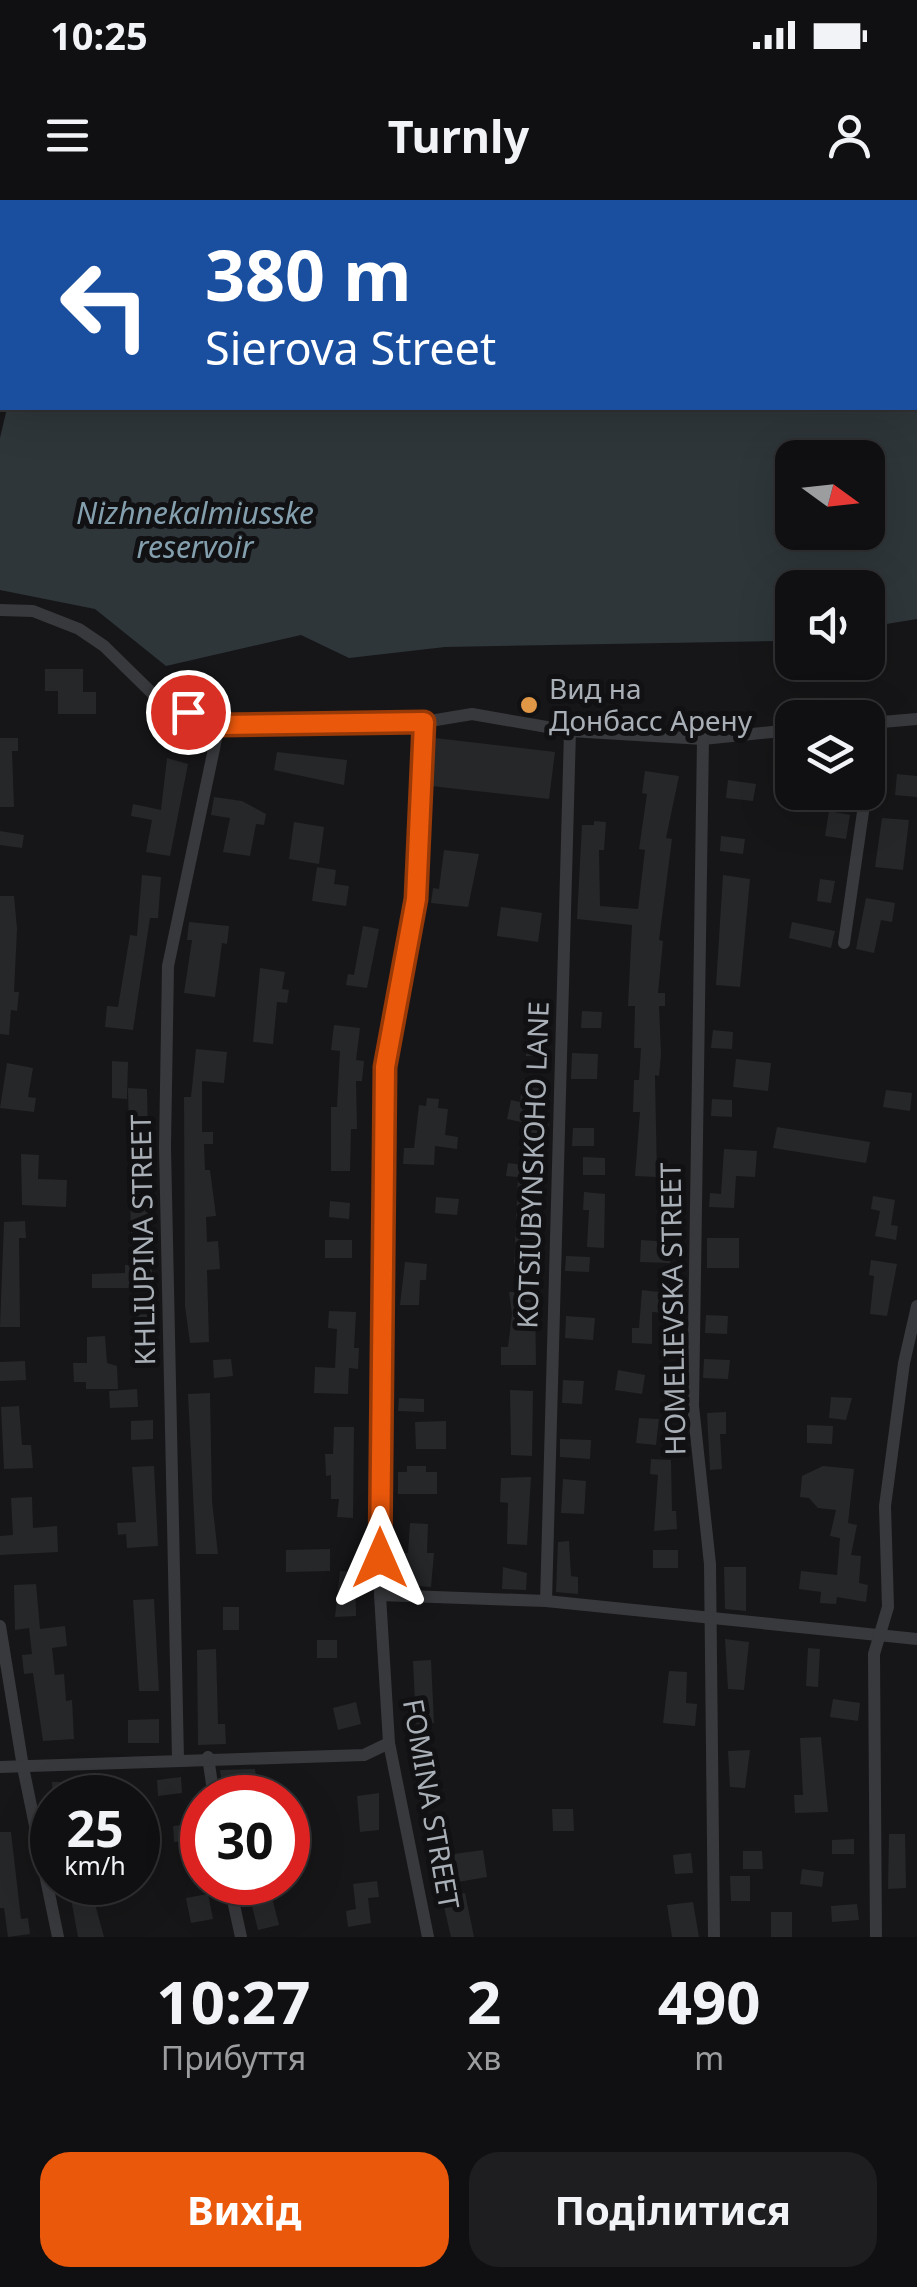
<!DOCTYPE html>
<html lang="uk">
<head>
<meta charset="utf-8">
<style>
  :root { --surface:#101012; --page:#1e1e20; --text:#f1f3f6; --muted:#9c9d9f; --line:#303032; --accent:#ea580c }
  body { margin:0; font-family:"Noto Sans",sans-serif; background:var(--page); color:var(--text); height:100vh; display:flex; flex-direction:column; font-size:38px; white-space:nowrap }
  * { box-sizing:border-box; margin:0 }
  p { font-size:32px; color:var(--muted) }
  .icon { flex:none; width:55px; height:55px; fill:none; stroke:currentColor; stroke-width:2; stroke-linecap:round; stroke-linejoin:round }
  .map { position:relative; height:1737px; overflow:hidden }
  .panel { display:flex; flex-direction:column; background:var(--surface); flex:1 }
  .panel>* { flex:none }
  .guide { position:absolute; left:0px; top:0px; width:918px; height:210px; box-shadow:0 10px 40px #0002,0 0 0 2px var(--line); background:#1a4fa0; color:#fff; overflow:hidden }
  .needle { width:65px; rotate:105deg }
  .fabs { position:absolute; left:775px; top:240px; display:grid; gap:20px }
  .fabs a { display:grid; place-items:center; width:110px; height:110px; border-radius:20px; background:var(--surface); box-shadow:0 10px 40px #0002,0 0 0 2px var(--line); font-size:50px }
  .speed { position:absolute; left:30px; top:1575px; display:flex; gap:20px; font-size:50px; font-weight:700; text-align:center }
  .speed>* { display:grid; place-content:center; width:130px; height:130px; border-radius:50%; background:var(--surface); box-shadow:0 10px 40px #0002,0 0 0 2px var(--line); line-height:1 }
  .speed small { font-size:25px; font-weight:400 }
  .speed .limit { border:15px solid #d22; background:#fff; color:#111 }
  .pin { position:absolute; display:grid; place-items:center; width:85px; height:85px; color:#fff; margin:-42px; border:5px solid #fff; border-radius:50%; box-shadow:0 2px 10px #0007 }
  .me { position:absolute; width:110px; margin:-55px; rotate:0deg; stroke-linejoin:round; filter:drop-shadow(0 0 8px #0008) }
  .turn { display:flex; align-items:center; gap:35px; height:210px; padding:0 40px; font-size:45px }
  .turn .icon { width:130px; height:130px; stroke-width:2.5 }
  .turn b { display:block; font-size:70px; line-height:85px }
  .eta { display:flex; justify-content:space-evenly; align-items:center; height:170px; text-align:center }
  .eta b { font-size:60px; font-weight:700; line-height:70px }
  .primary-button { display:flex; gap:20px; margin-top:auto; padding:20px 40px }
  .primary-button a { flex:1; height:115px; border-radius:30px; background:var(--accent); color:#fff; font-size:40px; font-weight:700; line-height:115px; text-align:center }
  .primary-button a+a { background:var(--page); color:var(--text) }
  .status { display:flex; justify-content:space-between; align-items:center; height:70px; padding:0 50px; background:var(--surface); direction:ltr }
  .status svg { height:28px; fill:currentColor }
  header { display:flex; justify-content:space-between; align-items:center; height:130px; padding:0 40px; background:var(--surface); font-size:45px; font-weight:700 }
  .map>svg:first-child { display:block }
  .water { fill:#2e363a; fill-rule:evenodd }
  .building { fill:#262729 }
  .lines { fill:none; stroke-linecap:round; stroke-linejoin:round }
  .minor { stroke:#38393c; stroke-width:12 }
  .route-casing { stroke:#983908; stroke-width:25 }
  .route { stroke:#ea580c; stroke-width:18 }
  .poi-dot { fill:#e09746; stroke:#111113; stroke-width:4 }
  .labels { text-anchor:middle; stroke-width:10; stroke-linejoin:round; paint-order:stroke }
  .poi-label { font-size:28px; fill:#a9afb6; stroke:#111113; text-anchor:start }
  .street-label { font-size:28px; fill:#a9afb6; stroke:#111113 }
  .water-label { font-size:30px; font-style:italic; fill:#84a0ae; stroke:#111113 }
</style>
</head>
<body>
<div class="status"><b>10:25</b><svg viewBox="0 0 49 12"><path d="M0 12V9h3v3zM5 12V6h3v6zM10 12V3h3v9zM15 12V0h3v12zM26 1h20v11H26zM47 4h2v5h-2z"/></svg></div>
<header><svg class="icon" aria-label="menu" viewBox="0 0 24 24"><path d="M4 6h16M4 12h16M4 18h16"/></svg>Turnly<svg class="icon" aria-label="person" viewBox="0 0 24 24"><circle cx="12" cy="8" r="4"/><path d="M4 21q1-7 8-7t8 7"/></svg></header>
<div class="map">
<svg width="917" height="1737" viewBox="0 0 917 1737">
  <rect width="100%" height="100%" fill="#161618"/>
  <path class="water" d="M 59,0 L 917,0 L 917,419 L 868,427 L 868,388 L 792,388 L 792,439 L 778,441 L 445,447 L 349,458 L 301,435 L 166,466 L 95,409 L 0,390 L 0,238 L 7,208 L 915,208 L 915,2 ZM 792,258 L 868,258 L 868,332 L 792,332 Z"/>
  <g class="building">
    <polygon points="45,469 83,469 83,492 96,492 96,514 58,514 58,491 45,491"/>
    <polygon points="0,538 18,538 18,551 12,551 14,607 0,607"/>
    <polygon points="435,538 555,552 549,599 431,586"/>
    <polygon points="277,552 347,560 344,585 274,570"/>
    <polygon points="167,558 188,564 170,656 146,652 152,620 131,616 133,604 161,610"/>
    <polygon points="645,571 679,576 666,638 672,639 659,740 663,741 658,793 665,793 665,806 659,806 661,854 659,876 655,875 657,977 635,976 640,912 633,912 634,880 639,880 641,848 634,848 635,806 628,806 632,725 577,719 582,625 594,625 594,621 606,622 604,650 599,650 600,706 638,709 645,650 639,649 647,594 642,593"/>
    <polygon points="897,574 917,576 917,597 895,595"/>
    <polygon points="728,580 756,584 753,601 726,598"/>
    <polygon points="809,592 831,592 828,609 807,605"/>
    <polygon points="214,597 242,601 266,614 264,625 256,624 250,656 223,652 230,618 211,615"/>
    <polygon points="829,611 850,615 846,639 825,636"/>
    <polygon points="882,618 909,620 903,670 875,667"/>
    <polygon points="294,622 324,627 319,664 289,659"/>
    <polygon points="0,631 24,635 22,648 0,645"/>
    <polygon points="721,636 745,639 743,654 720,651"/>
    <polygon points="444,650 479,654 468,707 431,703 433,688 439,689"/>
    <polygon points="317,667 336,670 334,684 349,686 346,706 312,701"/>
    <polygon points="142,675 161,677 158,718 150,718 133,830 105,827 107,806 118,807 130,735 137,736"/>
    <polygon points="723,675 750,679 740,787 716,785"/>
    <polygon points="820,679 835,681 831,703 817,701"/>
    <polygon points="0,696 14,696 17,729 14,792 19,792 17,811 11,810 9,835 0,834"/>
    <polygon points="866,698 895,703 892,722 881,720 874,753 856,749"/>
    <polygon points="501,707 542,713 538,742 497,736"/>
    <polygon points="189,722 229,726 227,744 222,743 215,797 184,793 192,740 187,740"/>
    <polygon points="792,722 835,731 831,748 789,738"/>
    <polygon points="363,726 379,729 367,788 346,785 348,774 354,775"/>
    <polygon points="260,768 285,772 282,789 289,790 287,803 277,802 273,844 253,842"/>
    <polygon points="582,811 602,812 601,828 581,828"/>
    <polygon points="527,823 541,823 540,856 526,856"/>
    <polygon points="334,825 360,828 356,860 364,861 362,881 356,881 357,929 351,929 350,971 331,971 331,907 337,907 340,851 331,850"/>
    <polygon points="713,830 733,832 732,849 711,848"/>
    <polygon points="196,849 227,852 224,883 202,881 202,932 213,932 213,944 204,944 205,970 210,970 216,1016 206,1017 207,1042 218,1041 220,1069 207,1070 209,1142 190,1143 185,1106 184,897 191,897"/>
    <polygon points="572,853 598,854 597,879 571,879"/>
    <polygon points="736,859 771,863 768,891 733,887"/>
    <polygon points="112,861 128,862 127,899 112,898"/>
    <polygon points="7,863 33,868 28,897 36,898 34,912 0,908"/>
    <polygon points="523,879 544,881 540,923 549,924 547,946 524,943 526,923 507,919 511,900 520,902"/>
    <polygon points="128,888 147,889 148,934 129,935"/>
    <polygon points="886,890 912,893 910,911 883,907"/>
    <polygon points="427,898 439,899 438,908 448,909 445,935 458,937 457,949 435,946 434,965 403,964 404,948 414,948 419,905 426,906"/>
    <polygon points="712,899 732,900 732,917 711,916"/>
    <polygon points="777,927 870,942 866,963 773,948"/>
    <polygon points="573,928 594,928 594,946 572,946"/>
    <polygon points="724,949 757,951 755,977 736,976 734,1008 709,1007 710,993 721,994"/>
    <polygon points="21,954 39,955 38,979 67,980 66,1007 22,1005"/>
    <polygon points="583,957 605,958 605,975 583,975"/>
    <polygon points="508,963 538,967 535,1070 514,1069 518,977 506,976"/>
    <polygon points="129,964 148,964 154,1122 135,1123 134,1088 92,1088 92,1074 125,1073 125,1065 132,1065"/>
    <polygon points="584,992 605,994 604,1048 587,1047 589,1010 583,1010"/>
    <polygon points="873,996 895,1000 891,1025 898,1026 896,1040 875,1036 880,1011 871,1009"/>
    <polygon points="436,997 459,999 457,1015 435,1013"/>
    <polygon points="330,1001 350,1003 349,1019 329,1017"/>
    <polygon points="25,1021 26,1038 19,1038 20,1127 0,1127 4,1022"/>
    <rect x="707" y="1038" width="32" height="30"/>
    <rect x="325" y="1040" width="27" height="18"/>
    <polygon points="641,1040 671,1042 670,1063 640,1062"/>
    <polygon points="566,1056 590,1057 589,1072 565,1071"/>
    <polygon points="871,1060 897,1064 887,1116 870,1114 874,1076 869,1075"/>
    <polygon points="405,1062 427,1064 426,1080 420,1080 419,1105 400,1105"/>
    <polygon points="642,1090 667,1093 665,1113 652,1112 652,1144 632,1143 632,1128 639,1128"/>
    <polygon points="509,1092 535,1092 536,1165 501,1165 501,1147 508,1147 512,1114"/>
    <polygon points="329,1111 356,1112 354,1148 359,1148 358,1169 349,1168 348,1194 314,1193 315,1167 335,1168 337,1129 328,1128"/>
    <polygon points="706,1115 728,1116 727,1134 705,1133"/>
    <polygon points="566,1116 595,1118 593,1140 565,1138"/>
    <polygon points="105,1136 107,1163 117,1166 118,1189 86,1189 86,1182 74,1182 73,1163 87,1163 87,1137"/>
    <polygon points="231,1159 233,1176 214,1178 213,1160"/>
    <polygon points="704,1159 730,1160 728,1179 703,1178"/>
    <polygon points="25,1161 26,1180 0,1181 0,1162"/>
    <polygon points="618,1170 645,1175 642,1194 615,1190"/>
    <polygon points="563,1180 584,1181 582,1204 562,1203"/>
    <polygon points="137,1189 138,1207 110,1208 109,1191"/>
    <polygon points="510,1190 533,1191 532,1256 511,1255"/>
    <polygon points="210,1193 212,1301 218,1354 196,1354 188,1194"/>
    <polygon points="831,1197 852,1198 846,1220 829,1218"/>
    <polygon points="399,1198 424,1199 424,1212 398,1211"/>
    <polygon points="19,1206 22,1245 31,1245 33,1268 4,1269 1,1207"/>
    <polygon points="726,1212 726,1234 720,1234 722,1269 710,1270 707,1213"/>
    <polygon points="639,1218 659,1219 656,1245 636,1243"/>
    <polygon points="153,1220 153,1239 131,1240 131,1221"/>
    <polygon points="446,1221 446,1249 416,1249 415,1222"/>
    <polygon points="807,1225 833,1226 832,1244 807,1243"/>
    <polygon points="334,1227 354,1227 353,1318 337,1317 339,1299 331,1299 331,1275 326,1276 325,1254 333,1254"/>
    <polygon points="560,1239 591,1240 590,1259 560,1257"/>
    <polygon points="651,1259 671,1260 672,1311 676,1311 677,1329 654,1331 658,1275 650,1274"/>
    <polygon points="154,1266 158,1346 127,1348 126,1334 118,1335 117,1323 136,1322 132,1267"/>
    <polygon points="407,1266 426,1266 426,1272 437,1272 437,1294 398,1294 398,1272 407,1272"/>
    <polygon points="823,1266 854,1269 848,1323 857,1325 851,1355 861,1356 859,1383 868,1385 866,1402 837,1397 836,1404 820,1403 821,1392 799,1389 801,1371 837,1375 840,1338 830,1336 836,1310 818,1308 809,1298 800,1297 802,1276"/>
    <polygon points="531,1277 527,1345 507,1344 508,1303 500,1302 501,1278"/>
    <polygon points="563,1279 586,1281 584,1314 561,1313"/>
    <polygon points="32,1297 33,1328 57,1326 58,1352 0,1355 0,1336 13,1335 11,1298"/>
    <polygon points="410,1323 428,1324 427,1353 434,1353 431,1387 402,1385 401,1353 408,1353"/>
    <polygon points="569,1341 571,1376 578,1377 578,1394 556,1392 558,1342"/>
    <polygon points="330,1349 330,1371 286,1372 286,1350"/>
    <rect x="653" y="1350" width="25" height="18"/>
    <polygon points="503,1367 527,1373 526,1390 502,1389"/>
    <polygon points="724,1367 746,1367 746,1411 725,1409"/>
    <polygon points="340,1371 355,1372 356,1416 335,1417"/>
    <polygon points="36,1384 40,1429 65,1426 67,1446 52,1448 55,1475 64,1474 66,1501 72,1500 74,1539 43,1541 33,1473 24,1474 22,1455 32,1454 29,1428 15,1430 14,1385"/>
    <polygon points="154,1399 159,1491 139,1491 133,1400"/>
    <rect x="223" y="1407" width="16" height="23"/>
    <polygon points="725,1439 749,1442 744,1490 728,1489"/>
    <rect x="317" y="1440" width="20" height="18"/>
    <polygon points="808,1448 820,1449 818,1487 806,1486"/>
    <polygon points="216,1449 218,1524 225,1524 226,1544 198,1545 197,1450"/>
    <polygon points="431,1460 434,1523 416,1524 413,1461"/>
    <polygon points="669,1471 687,1472 686,1503 697,1504 695,1526 663,1523"/>
    <polygon points="833,1499 860,1503 858,1521 830,1517"/>
    <polygon points="356,1502 361,1524 338,1530 333,1508"/>
    <polygon points="159,1519 159,1543 128,1543 128,1520"/>
    <polygon points="821,1537 828,1612 795,1613 794,1595 803,1595 800,1538"/>
    <polygon points="750,1550 745,1588 730,1587 728,1551"/>
    <polygon points="432,1552 438,1596 418,1598 412,1555"/>
    <polygon points="255,1569 259,1598 224,1598 220,1570"/>
    <polygon points="181,1577 182,1593 158,1596 157,1580"/>
    <polygon points="52,1582 73,1582 74,1598 53,1598"/>
    <polygon points="379,1593 379,1630 360,1632 357,1596"/>
    <polygon points="552,1609 573,1609 574,1631 553,1631"/>
    <polygon points="197,1623 198,1640 174,1642 173,1626"/>
    <polygon points="0,1632 11,1632 21,1719 28,1718 30,1734 8,1737 4,1708 0,1708"/>
    <polygon points="889,1634 905,1634 906,1688 888,1689"/>
    <polygon points="854,1639 854,1654 832,1654 832,1640"/>
    <polygon points="483,1650 487,1677 458,1682 454,1654"/>
    <polygon points="743,1651 762,1651 763,1669 743,1669"/>
    <polygon points="691,1653 693,1673 675,1674 673,1655"/>
    <polygon points="802,1669 824,1672 822,1687 800,1684"/>
    <polygon points="730,1676 750,1676 750,1701 731,1701"/>
    <polygon points="377,1681 379,1697 368,1698 371,1723 348,1727 346,1711 356,1709 353,1684"/>
    <polygon points="68,1682 89,1682 104,1737 78,1737"/>
    <polygon points="246,1682 268,1682 279,1725 258,1730"/>
    <polygon points="465,1693 474,1737 451,1737 442,1698"/>
    <polygon points="208,1694 213,1719 191,1723 186,1698"/>
    <polygon points="693,1702 699,1737 672,1737 667,1705"/>
    <polygon points="857,1704 859,1720 832,1722 831,1706"/>
    <rect x="771" y="1712" width="21" height="25"/>
  </g>
  <g class="lines">
    <g class="minor">
      <polyline points="0,410 33,411 79,429 104,446 157,498 219,525 424,522 472,514 570,531 703,539 792,530"/>
      <polyline points="424,522 416,699 385,867 380,1395 389,1543 428,1737"/>
      <polyline points="870,523 917,519"/>
      <polyline points="703,539 693,1206 710,1364 714,1737"/>
      <polyline points="844,743 876,522"/>
      <polyline points="380,1395 546,1401 917,1439"/>
      <polyline points="546,1401 570,531"/>
      <polyline points="0,1426 23,1567 58,1737"/>
      <polyline points="208,1557 214,1598"/>
      <polyline points="178,1559 165,947 168,766 219,525"/>
      <polyline points="0,1567 364,1555 389,1543"/>
      <polyline points="229,1682 241,1737"/>
      <polyline points="876,1737 874,1454 888,1407 885,1306 904,1163 917,1106"/>
    </g>
  </g>
  <g class="lines">
    <defs>
      <polyline id="route" points="188,512 220,525 424,522 416,699 385,867 380,1358"/>
    </defs>
    <use href="#route" class="route-casing"/>
    <use href="#route" class="route"/>
  </g>
  <circle class="poi-dot" cx="529" cy="505" r="10"/>
  <g class="labels">
    <g class="poi-label">
      <text x="549" y="499">Вид на<tspan x="549" dy="32">Донбасс Арену</tspan></text>
    </g>
    <g class="street-label">
      <text transform="translate(533 965) rotate(-88)" y="10">KOTSIUBYNSKOHO LANE</text>
      <text transform="translate(143 1040) rotate(-91)" y="10">KHLIUPINA STREET</text>
      <text transform="translate(673 1109) rotate(-91)" y="10">HOMELIEVSKA STREET</text>
      <text transform="translate(431 1604) rotate(80)" y="10">FOMINA STREET</text>
    </g>
    <g class="water-label">
      <text x="195" y="324">Nizhnekalmiusske<tspan x="195" dy="34">reservoir</tspan></text>
    </g>
  </g>
</svg>
<div class="fabs">
<a><svg class="needle" viewBox="-14 -14 28 28"><path d="M0-13l5 13h-10z" fill="#e53935"/><path d="M0 13l5-13h-10z" fill="#9c9d9f"/></svg></a>
<a><svg class="icon" aria-label="sound" viewBox="0 0 24 24"><path d="M4 9h4l5-4v14l-5-4H4zM17 9q2 3 0 6"/></svg></a>
<a><svg class="icon" aria-label="layers" viewBox="0 0 24 24"><path d="M12 4l9 5-9 5-9-5zM3 14l9 5 9-5"/></svg></a>
</div>
<div class="speed"><div>25<small>km/h</small></div><div class="limit">30</div></div>
<div class="pin" style="left:188px;top:512px;background:#d93025"><svg class="icon" aria-label="arrive" viewBox="0 0 24 24"><path d="M6 21V4h12l-3 4 3 4H6"/></svg></div>
<svg class="me" style="left:380px;top:1358px" viewBox="-20 -20 40 40"><path d="M0-17L14 15 0 8-14 15z" fill="#ea580c" stroke="#fff" stroke-width="4"/></svg>
<div class="guide">
<div class="turn"><svg class="icon" aria-label="left" viewBox="0 0 24 24"><path d="M17 20v-9H6M10 6l-5 5 5 5"/></svg><div><b>380 m</b>Sierova Street</div></div>
</div>
</div>
<section class="panel">
<div class="eta">
<div><b>10:27</b><p>Прибуття</p></div>
<div><b>2</b><p>хв</p></div>
<div><b>490</b><p>m</p></div>
</div>
<div class="primary-button"><a>Вихід</a><a>Поділитися</a></div>
</section>
</body>
</html>
